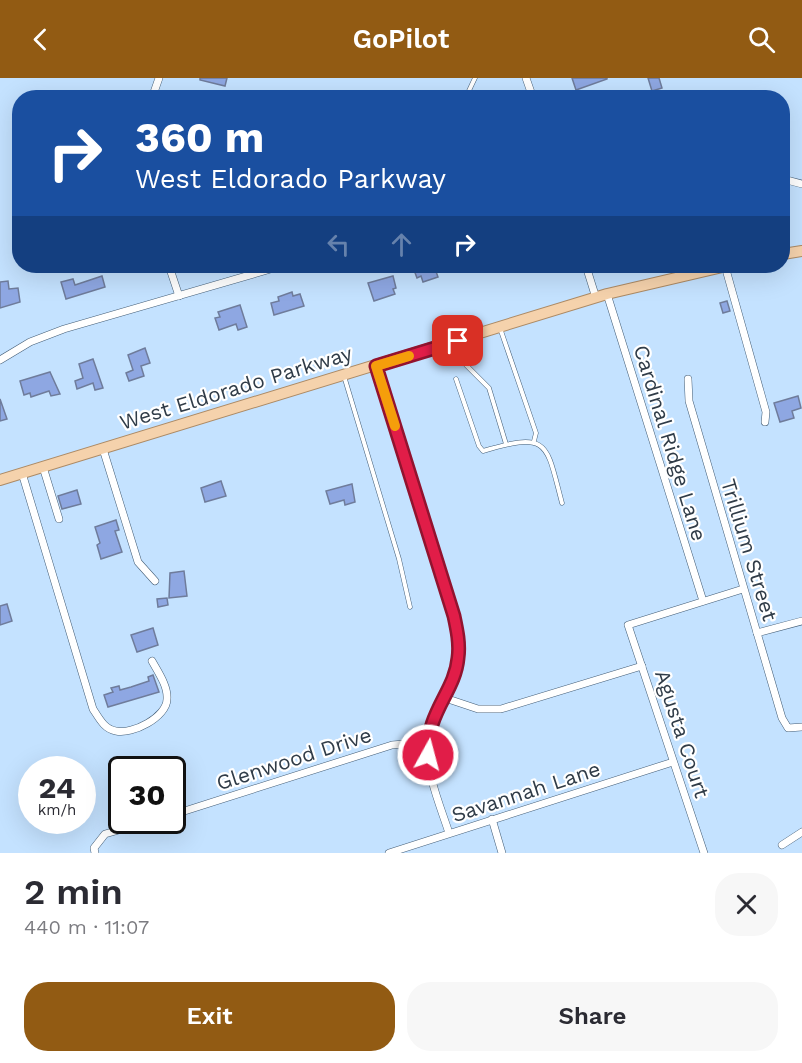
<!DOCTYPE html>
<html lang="en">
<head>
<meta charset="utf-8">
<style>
  :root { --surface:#fff; --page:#f7f7f7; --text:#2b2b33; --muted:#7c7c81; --accent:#925b13 }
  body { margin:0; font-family:"Work Sans",sans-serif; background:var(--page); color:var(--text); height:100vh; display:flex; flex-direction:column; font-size:22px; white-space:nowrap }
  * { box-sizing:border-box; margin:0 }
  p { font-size:20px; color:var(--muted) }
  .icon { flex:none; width:33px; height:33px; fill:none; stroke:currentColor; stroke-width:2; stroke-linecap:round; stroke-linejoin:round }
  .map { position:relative; height:775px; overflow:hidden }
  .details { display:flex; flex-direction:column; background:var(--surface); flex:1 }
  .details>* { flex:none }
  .banner { position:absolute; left:12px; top:12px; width:778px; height:183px; border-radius:24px; box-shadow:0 6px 24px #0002; background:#1a4fa0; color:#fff; overflow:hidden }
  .speed { position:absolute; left:18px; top:678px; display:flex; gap:12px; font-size:30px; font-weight:700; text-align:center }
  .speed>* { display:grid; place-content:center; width:78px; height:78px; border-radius:50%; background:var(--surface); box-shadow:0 6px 24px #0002; line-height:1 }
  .speed small { font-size:15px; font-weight:400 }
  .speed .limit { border:3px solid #111; border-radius:9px; background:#fff; color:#111 }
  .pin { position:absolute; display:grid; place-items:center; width:51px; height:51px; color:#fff; margin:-26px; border-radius:12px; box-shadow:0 3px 9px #0006 }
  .me { position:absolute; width:66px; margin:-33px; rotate:7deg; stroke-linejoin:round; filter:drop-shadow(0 0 4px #0008) }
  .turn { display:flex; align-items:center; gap:21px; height:126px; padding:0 24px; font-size:27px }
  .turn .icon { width:78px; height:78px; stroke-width:2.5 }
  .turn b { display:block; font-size:42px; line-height:51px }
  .lanes { display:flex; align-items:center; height:57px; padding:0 24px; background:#0003; justify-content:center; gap:30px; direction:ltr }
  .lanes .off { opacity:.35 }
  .round { display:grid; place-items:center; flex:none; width:63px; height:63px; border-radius:24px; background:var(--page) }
  .overview { display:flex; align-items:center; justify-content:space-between; height:102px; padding:0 24px }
  h1 { font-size:36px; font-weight:600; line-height:45px }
  .button { display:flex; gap:12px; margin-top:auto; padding:12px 24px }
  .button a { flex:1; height:69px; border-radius:24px; background:var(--accent); color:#fff; font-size:24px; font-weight:600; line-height:69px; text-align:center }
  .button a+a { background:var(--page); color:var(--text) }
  header { display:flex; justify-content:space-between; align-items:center; height:78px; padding:0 24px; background:var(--accent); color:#fff; font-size:27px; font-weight:600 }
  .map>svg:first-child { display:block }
  .building { fill:#8ea7e2; stroke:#6f7c9b; stroke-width:1.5 }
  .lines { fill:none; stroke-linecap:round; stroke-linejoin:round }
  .lane-casing { stroke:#435d76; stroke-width:5 }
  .street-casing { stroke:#435d76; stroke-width:8 }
  .primary-casing { stroke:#ac8a65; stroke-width:12 }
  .lane { stroke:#fff; stroke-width:4 }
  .street { stroke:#fff; stroke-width:7 }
  .primary { stroke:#f5d2ac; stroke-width:10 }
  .route-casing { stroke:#92132f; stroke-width:15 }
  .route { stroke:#e11d48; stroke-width:10 }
  .slow { stroke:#f59e0b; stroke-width:10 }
  .labels { text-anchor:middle; stroke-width:4.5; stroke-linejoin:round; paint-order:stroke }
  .street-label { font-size:21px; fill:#303c48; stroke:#fff }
</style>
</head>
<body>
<header><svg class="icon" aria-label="back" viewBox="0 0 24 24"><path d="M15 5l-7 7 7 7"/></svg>GoPilot<svg class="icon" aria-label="search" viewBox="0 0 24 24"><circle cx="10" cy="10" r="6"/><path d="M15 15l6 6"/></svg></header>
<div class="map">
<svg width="802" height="775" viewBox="0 0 802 775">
  <rect width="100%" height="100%" fill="#c4e2ff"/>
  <g class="building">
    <polygon points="200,0 227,0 225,8 200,2"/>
    <polygon points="572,0 607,0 607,1 576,12"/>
    <polygon points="648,0 659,0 662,10 652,13"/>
    <polygon points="427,188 434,188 438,199 423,204 421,198 417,200 414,192"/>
    <polygon points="102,198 105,209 66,221 61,204 73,201 75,207"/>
    <polygon points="393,198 396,210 393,211 395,216 374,223 368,205"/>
    <polygon points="8,203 9,211 18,210 20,224 0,230 0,204"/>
    <polygon points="292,214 293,218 300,216 304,228 274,237 271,225 279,223 278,219"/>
    <polygon points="727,223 730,233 723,235 720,225"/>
    <polygon points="240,227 247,249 238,252 236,246 219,252 215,240 220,239 218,234"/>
    <polygon points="145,270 150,285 141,288 144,298 129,303 126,295 133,292 128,277"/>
    <polygon points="93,281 103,310 95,312 93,305 77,311 75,303 83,300 79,286"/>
    <polygon points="50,294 60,316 51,318 49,313 31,319 30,315 24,317 20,303"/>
    <polygon points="798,318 801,330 792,333 794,340 780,344 774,325"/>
    <polygon points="0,321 7,341 0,343"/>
    <polygon points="221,403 226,418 205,424 201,410"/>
    <polygon points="352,406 355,424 345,427 344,422 330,426 326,413"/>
    <polygon points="77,412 81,426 62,431 58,418"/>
    <polygon points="116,442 119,452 115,453 122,474 101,481 97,467 100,465 95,449"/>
    <polygon points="184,493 187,518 169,520 170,495"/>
    <polygon points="167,520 168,527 158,529 157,521"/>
    <polygon points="7,526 12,543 0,547 0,528"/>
    <polygon points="153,550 158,567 137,574 131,557"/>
    <polygon points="153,597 159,614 108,629 104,617 113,614 111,610 119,608 120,612 131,609 149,603 148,599"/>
  </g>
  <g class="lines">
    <defs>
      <g id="lane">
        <polyline points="466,19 475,0"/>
        <polyline points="500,250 536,355 534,363"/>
        <polyline points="458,263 466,287 489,310 506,366"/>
        <polyline points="344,298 399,481 410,529"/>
        <path d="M 456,301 L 479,368 L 483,373 C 550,353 546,365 562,425"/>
      </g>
      <g id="street">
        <polyline points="526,0 533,20"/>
        <polyline points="152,20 159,0"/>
        <polyline points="783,101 802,106"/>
        <polyline points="169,188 179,218"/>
        <polyline points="586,188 596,220"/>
        <polyline points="725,188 766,334 765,344"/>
        <polyline points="607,216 703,523"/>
        <polyline points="0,282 30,264 64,251 281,188"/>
        <path d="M 376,288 L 454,538 C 457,553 461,569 458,584 C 451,612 429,635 428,666 C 426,696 440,727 449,755"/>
        <polyline points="688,301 689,323 782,640 788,650 802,649"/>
        <polyline points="103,371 138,484 155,503"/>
        <polyline points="43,389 59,441"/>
        <path d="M 22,395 L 93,631 C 99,640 104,651 116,653 C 132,657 167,639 167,621 C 168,608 158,594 152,583"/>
        <polyline points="757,555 802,543"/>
        <polyline points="442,619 478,631 501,631 642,588"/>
        <polyline points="172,737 392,667 428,664"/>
        <polyline points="492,741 502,775"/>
        <polyline points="782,767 802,754"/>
        <polyline points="95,775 94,770 105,756 154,742"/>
        <polyline points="389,775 673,684"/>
        <polyline points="704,775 628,547 743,511"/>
      </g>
      <g id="primary">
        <polyline points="783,176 802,173"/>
        <polyline points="0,402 607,216 727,188"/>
      </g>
    </defs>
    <use href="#lane" class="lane-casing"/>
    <use href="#street" class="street-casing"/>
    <use href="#primary" class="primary-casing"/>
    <use href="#lane" class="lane"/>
    <use href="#street" class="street"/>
    <use href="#primary" class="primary"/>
  </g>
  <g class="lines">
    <defs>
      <path id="route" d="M 428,677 C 426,634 455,614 458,580 C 460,566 457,552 454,538 L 376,288 L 458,263"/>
    </defs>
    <use href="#route" class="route-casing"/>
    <use href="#route" class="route"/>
    <polyline class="slow" points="395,348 376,288 409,278"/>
  </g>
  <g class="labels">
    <g class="street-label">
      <text transform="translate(236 310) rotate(-17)" y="7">West Eldorado Parkway</text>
      <text transform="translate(670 365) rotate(73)" y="7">Cardinal Ridge Lane</text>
      <text transform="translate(749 472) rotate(73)" y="7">Trillium Street</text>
      <text transform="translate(682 656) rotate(72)" y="7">Agusta Court</text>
      <text transform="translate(294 681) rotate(-18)" y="7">Glenwood Drive</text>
      <text transform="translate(526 714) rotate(-18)" y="7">Savannah Lane</text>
    </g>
  </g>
</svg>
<div class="speed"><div>24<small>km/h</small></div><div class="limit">30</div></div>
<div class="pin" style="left:458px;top:263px;background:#d93025"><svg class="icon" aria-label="arrive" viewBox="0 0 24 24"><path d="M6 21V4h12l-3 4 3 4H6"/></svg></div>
<svg class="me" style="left:428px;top:677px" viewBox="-20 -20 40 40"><circle r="17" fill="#e11d48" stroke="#fff" stroke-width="3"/><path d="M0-11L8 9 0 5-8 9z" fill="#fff"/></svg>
<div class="banner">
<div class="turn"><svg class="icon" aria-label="right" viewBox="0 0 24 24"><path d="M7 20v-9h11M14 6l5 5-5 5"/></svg><div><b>360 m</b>West Eldorado Parkway</div></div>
<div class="lanes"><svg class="icon off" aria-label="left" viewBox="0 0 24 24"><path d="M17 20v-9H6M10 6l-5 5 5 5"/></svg><svg class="icon off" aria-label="ahead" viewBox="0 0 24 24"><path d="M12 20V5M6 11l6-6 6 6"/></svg><svg class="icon" aria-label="right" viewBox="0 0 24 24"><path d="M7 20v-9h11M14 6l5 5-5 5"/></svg></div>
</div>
</div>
<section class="details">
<div class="overview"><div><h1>2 min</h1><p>440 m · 11:07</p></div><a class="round"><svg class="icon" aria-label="close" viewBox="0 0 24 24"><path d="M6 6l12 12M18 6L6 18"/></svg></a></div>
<div class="button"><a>Exit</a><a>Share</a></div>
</section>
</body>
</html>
